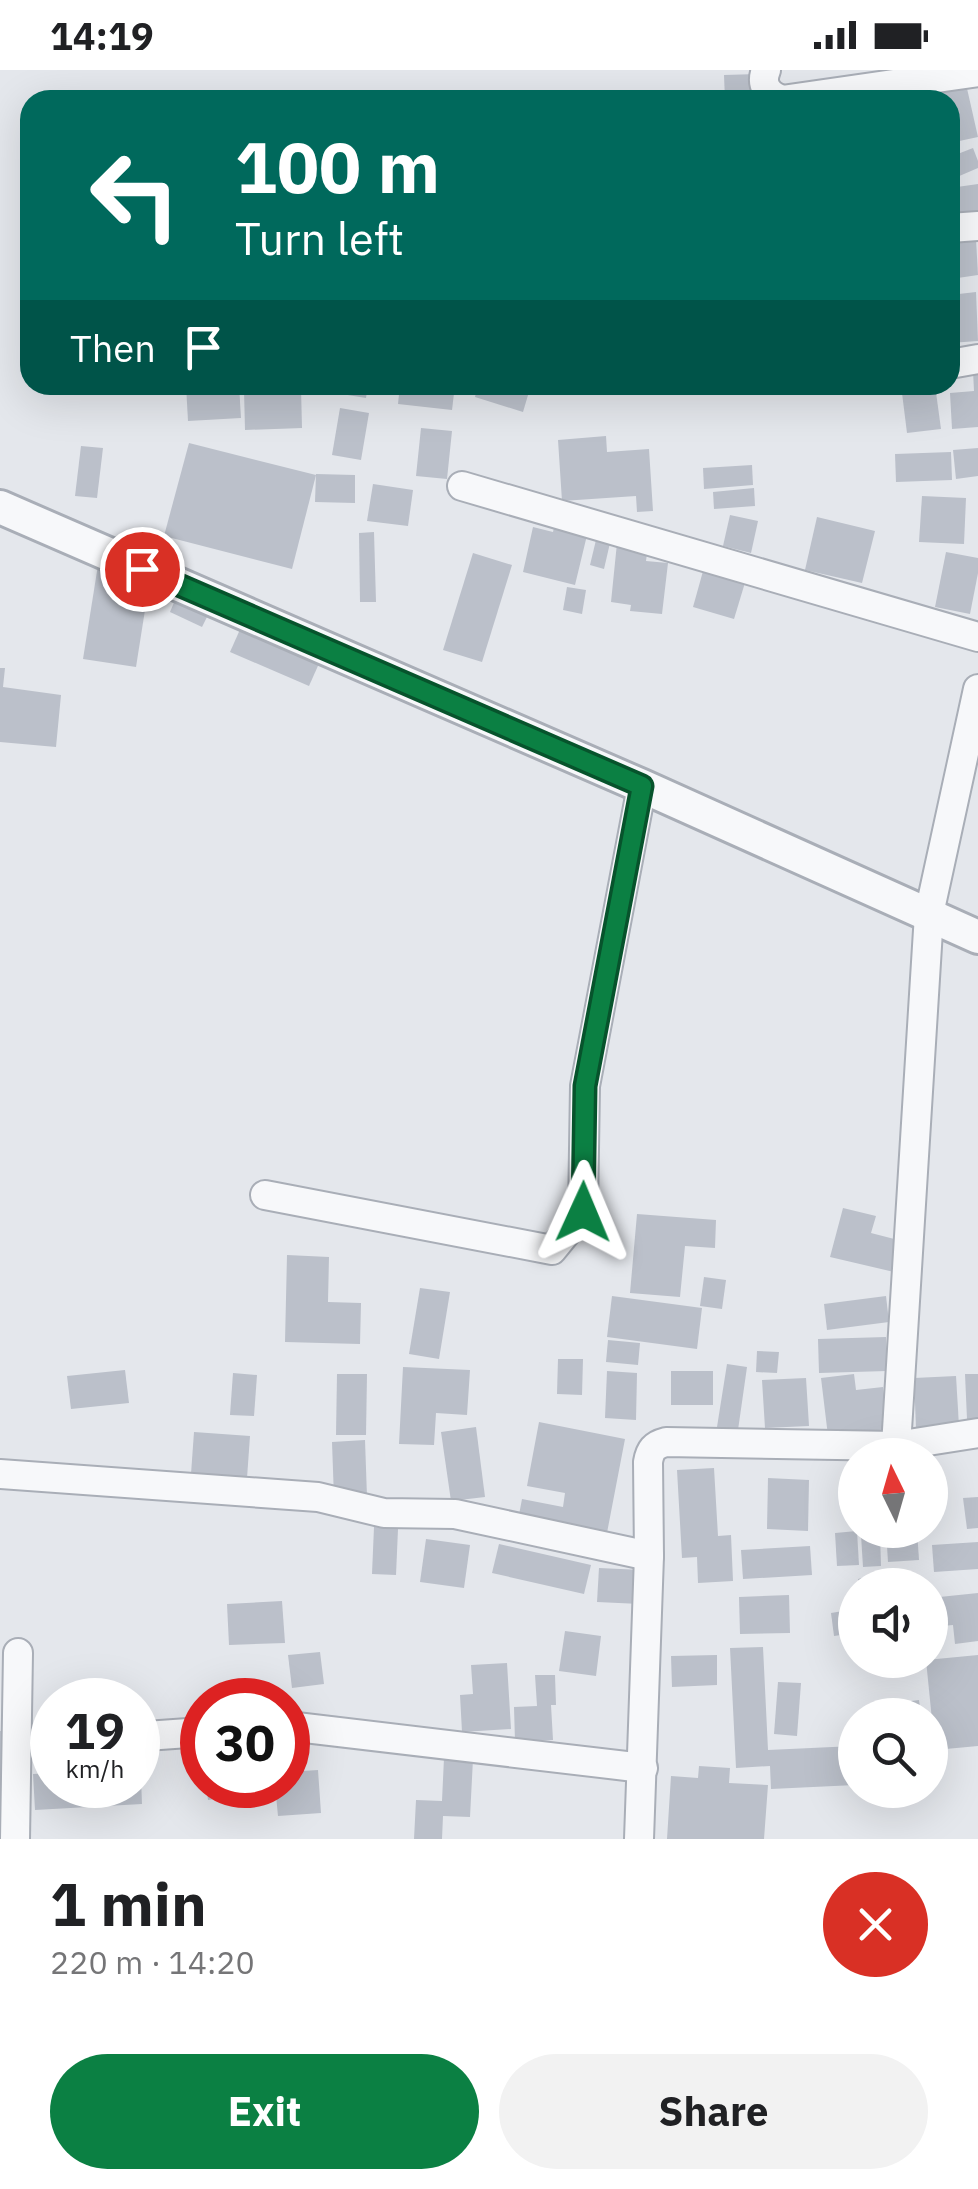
<!DOCTYPE html>
<html lang="en">
<head>
<meta charset="utf-8">
<style>
  :root { --surface:#fff; --page:#f2f2f2; --text:#202124; --muted:#757577; --accent:#0b8043 }
  body { margin:0; font-family:"IBM Plex Sans",sans-serif; background:var(--page); color:var(--text); height:100vh; display:flex; flex-direction:column; font-size:38px; white-space:nowrap }
  * { box-sizing:border-box; margin:0 }
  p { font-size:32px; color:var(--muted) }
  .icon { flex:none; width:55px; height:55px; fill:none; stroke:currentColor; stroke-width:2; stroke-linecap:round; stroke-linejoin:round }
  .map { position:relative; height:1769px; overflow:hidden }
  .panel { display:flex; flex-direction:column; background:var(--surface); flex:1 }
  .panel>* { flex:none }
  .banner { position:absolute; left:20px; top:20px; width:940px; height:305px; border-radius:30px; box-shadow:0 10px 40px #0002; background:#00695c; color:#fff; overflow:hidden }
  .needle { width:65px; rotate:355deg }
  .controls { position:absolute; left:838px; top:1368px; display:grid; gap:20px }
  .controls a { display:grid; place-items:center; width:110px; height:110px; border-radius:50%; background:var(--surface); box-shadow:0 10px 40px #0002; font-size:50px }
  .speed { position:absolute; left:30px; top:1608px; display:flex; gap:20px; font-size:50px; font-weight:700; text-align:center }
  .speed>* { display:grid; place-content:center; width:130px; height:130px; border-radius:50%; background:var(--surface); box-shadow:0 10px 40px #0002; line-height:1 }
  .speed small { font-size:25px; font-weight:400 }
  .speed .limit { border:15px solid #d22; background:#fff; color:#111 }
  .pin { position:absolute; display:grid; place-items:center; width:85px; height:85px; color:#fff; margin:-42px; border:5px solid #fff; border-radius:50%; box-shadow:0 2px 10px #0007 }
  .me { position:absolute; width:110px; margin:-55px; rotate:1deg; stroke-linejoin:round; filter:drop-shadow(0 0 8px #0008) }
  .turn { display:flex; align-items:center; gap:35px; height:210px; padding:0 50px; font-size:45px }
  .turn .icon { width:130px; height:130px; stroke-width:2.5 }
  .turn b { display:block; font-size:70px; line-height:85px }
  .then { display:flex; align-items:center; height:95px; padding:0 50px; background:#0003; gap:20px; font-size:38px }
  .round { display:grid; place-items:center; flex:none; width:105px; height:105px; border-radius:52px; background:var(--page) }
  .overview { display:flex; align-items:center; justify-content:space-between; height:170px; padding:0 50px }
  h1 { font-size:60px; font-weight:800; line-height:75px }
  .button { display:flex; gap:20px; margin-top:auto; padding:20px 50px }
  .button a { flex:1; height:115px; border-radius:60px; background:var(--accent); color:#fff; font-size:40px; font-weight:800; line-height:115px; text-align:center }
  .button a+a { background:var(--page); color:var(--text) }
  .status { display:flex; justify-content:space-between; align-items:center; height:70px; padding:0 50px; background:var(--surface); direction:ltr }
  .status svg { height:28px; fill:currentColor }
  .map>svg:first-child { display:block }
  .building { fill:#bbc0ca }
  .lines { fill:none; stroke-linecap:round; stroke-linejoin:round }
  .minor-casing { stroke:#a9aeb7; stroke-width:32 }
  .tertiary-casing { stroke:#a9aeb7; stroke-width:38 }
  .minor { stroke:#f7f8fa; stroke-width:28 }
  .tertiary { stroke:#f7f8fa; stroke-width:32 }
  .route-casing { stroke:#07532c; stroke-width:25 }
  .route { stroke:#0b8043; stroke-width:18 }
</style>
</head>
<body>
<div class="status"><b>14:19</b><svg viewBox="0 0 49 12"><path d="M0 12V9h3v3zM5 12V6h3v6zM10 12V3h3v9zM15 12V0h3v12zM26 1h20v11H26zM47 4h2v5h-2z"/></svg></div>
<div class="map">
<svg width="978" height="1769" viewBox="0 0 978 1769">
  <rect width="100%" height="100%" fill="#e4e7ec"/>
  <g class="building">
    <polygon points="758,4 759,30 725,30 724,5"/>
    <polygon points="966,14 978,67 950,73 950,30 936,30 934,21"/>
    <polygon points="973,78 978,91 978,98 957,107 950,87"/>
    <polygon points="978,114 978,141 951,144 950,118"/>
    <polygon points="976,169 978,205 951,209 950,173"/>
    <polygon points="976,222 978,271 950,273 950,225"/>
    <polygon points="973,301 978,301 978,357 952,359 950,323 974,321"/>
    <polygon points="186,315 239,315 241,348 188,351"/>
    <polygon points="311,315 368,315 366,328 311,319"/>
    <polygon points="400,315 455,315 452,340 398,334"/>
    <polygon points="478,315 531,315 523,342 475,327"/>
    <polygon points="901,315 935,315 941,359 907,363"/>
    <polygon points="301,318 302,358 245,360 244,320"/>
    <polygon points="340,338 369,343 361,390 332,385"/>
    <polygon points="421,358 452,361 447,409 416,406"/>
    <polygon points="606,366 607,382 649,379 653,441 637,442 636,426 562,431 558,370"/>
    <polygon points="189,373 316,405 292,499 164,466"/>
    <polygon points="81,376 103,378 97,428 75,426"/>
    <polygon points="978,378 978,406 956,409 953,380"/>
    <polygon points="951,382 952,410 896,412 895,384"/>
    <polygon points="752,395 753,415 704,419 703,398"/>
    <polygon points="316,404 355,405 355,433 315,432"/>
    <polygon points="373,414 413,420 408,456 367,451"/>
    <polygon points="754,418 755,436 714,439 713,422"/>
    <polygon points="922,426 966,428 964,474 919,472"/>
    <polygon points="730,445 758,451 751,483 723,476"/>
    <polygon points="817,447 875,461 862,513 805,500"/>
    <polygon points="555,453 588,461 575,515 523,502 533,457 553,462"/>
    <polygon points="374,462 376,532 360,532 359,463"/>
    <polygon points="596,470 610,473 604,499 590,495"/>
    <polygon points="617,473 648,476 646,491 668,493 662,544 630,541 631,535 611,532"/>
    <polygon points="946,482 978,488 978,503 970,544 935,537"/>
    <polygon points="473,483 512,495 482,592 443,580"/>
    <polygon points="705,494 747,506 734,549 693,537"/>
    <polygon points="98,495 151,502 136,597 83,589"/>
    <polygon points="567,517 586,520 582,544 563,540"/>
    <polygon points="178,523 211,539 202,557 170,542"/>
    <polygon points="242,555 321,589 309,616 230,582"/>
    <polygon points="0,598 5,598 3,617 61,625 56,677 0,672"/>
    <polygon points="843,1138 876,1146 871,1163 902,1171 894,1202 830,1187"/>
    <polygon points="637,1144 716,1150 715,1178 685,1176 680,1227 630,1223"/>
    <polygon points="287,1185 329,1187 328,1232 361,1233 360,1274 285,1272"/>
    <polygon points="704,1207 726,1210 722,1239 700,1236"/>
    <polygon points="420,1218 450,1222 439,1289 409,1284"/>
    <polygon points="612,1226 702,1238 697,1279 607,1267"/>
    <polygon points="886,1226 889,1252 827,1260 824,1234"/>
    <polygon points="886,1267 887,1301 819,1303 818,1269"/>
    <polygon points="608,1270 640,1273 638,1295 606,1292"/>
    <polygon points="757,1281 779,1282 777,1303 756,1302"/>
    <polygon points="558,1289 583,1289 582,1325 557,1324"/>
    <polygon points="727,1294 747,1297 738,1360 717,1357"/>
    <polygon points="403,1297 470,1300 467,1345 436,1343 434,1375 399,1374"/>
    <polygon points="125,1300 129,1333 71,1339 67,1306"/>
    <polygon points="607,1301 637,1303 636,1350 605,1348"/>
    <rect x="671" y="1301" width="42" height="34"/>
    <polygon points="233,1303 257,1305 254,1346 230,1345"/>
    <polygon points="337,1304 367,1304 366,1365 336,1365"/>
    <polygon points="854,1304 856,1320 883,1317 888,1359 828,1366 821,1308"/>
    <polygon points="965,1304 978,1304 978,1349 967,1349"/>
    <polygon points="956,1306 959,1356 916,1358 914,1308"/>
    <polygon points="806,1308 809,1356 765,1358 762,1310"/>
    <polygon points="539,1352 625,1369 606,1468 518,1450 522,1429 563,1437 565,1423 527,1416"/>
    <polygon points="476,1357 485,1427 451,1431 441,1362"/>
    <polygon points="194,1362 250,1366 247,1408 191,1404"/>
    <polygon points="365,1370 367,1427 334,1428 332,1372"/>
    <polygon points="714,1398 718,1466 731,1465 733,1511 698,1513 697,1487 682,1488 677,1400"/>
    <polygon points="768,1408 809,1410 808,1461 767,1459"/>
    <polygon points="978,1427 978,1458 967,1459 963,1428"/>
    <polygon points="374,1457 398,1459 396,1505 372,1504"/>
    <polygon points="886,1460 917,1460 919,1490 888,1492"/>
    <polygon points="857,1461 859,1495 837,1496 835,1463"/>
    <polygon points="880,1464 881,1496 863,1497 861,1465"/>
    <polygon points="426,1469 470,1475 464,1518 420,1512"/>
    <polygon points="978,1472 978,1499 934,1502 932,1475"/>
    <polygon points="499,1474 591,1495 584,1524 492,1503"/>
    <polygon points="810,1476 812,1505 743,1509 741,1480"/>
    <polygon points="599,1498 642,1500 640,1534 597,1532"/>
    <polygon points="891,1500 895,1515 859,1515 858,1509"/>
    <polygon points="978,1523 978,1571 955,1574 953,1555 930,1557 930,1528"/>
    <polygon points="789,1525 790,1563 740,1564 739,1527"/>
    <polygon points="282,1531 285,1573 229,1575 227,1534"/>
    <polygon points="855,1539 855,1563 834,1566 831,1543"/>
    <polygon points="565,1561 601,1566 596,1606 559,1601"/>
    <polygon points="763,1577 768,1680 854,1676 855,1715 771,1719 770,1696 736,1698 730,1578"/>
    <polygon points="320,1582 324,1614 292,1618 288,1585"/>
    <polygon points="717,1585 717,1615 672,1617 671,1586"/>
    <polygon points="978,1585 978,1676 935,1680 926,1590"/>
    <polygon points="507,1593 511,1659 462,1662 460,1625 473,1624 471,1595"/>
    <polygon points="535,1605 555,1605 556,1635 551,1635 553,1670 515,1672 514,1637 537,1636"/>
    <polygon points="778,1612 801,1613 797,1666 774,1664"/>
    <polygon points="919,1630 921,1645 867,1645 866,1637"/>
    <polygon points="0,1661 9,1661 11,1705 0,1705"/>
    <polygon points="293,1679 297,1696 288,1699 288,1681"/>
    <polygon points="444,1688 473,1689 470,1747 443,1746 442,1769 414,1769 416,1730 442,1731"/>
    <polygon points="699,1696 730,1698 729,1713 768,1715 764,1769 667,1769 671,1706 698,1708"/>
    <polygon points="318,1700 321,1743 278,1746 275,1715 288,1715 288,1702"/>
    <polygon points="52,1703 52,1715 138,1715 138,1707 141,1707 142,1734 35,1740 33,1704"/>
    <polygon points="206,1715 236,1715 237,1726 208,1730"/>
  </g>
  <g class="lines">
    <defs>
      <g id="minor">
        <path d="M 766,0 C 760,15 768,25 782,30"/>
        <polyline points="782,30 978,2"/>
        <polyline points="950,158 978,156"/>
        <polyline points="950,294 978,289"/>
        <polyline points="462,416 978,567"/>
        <polyline points="265,1125 552,1180 583,1142 585,1016 642,716"/>
        <polyline points="896,1376 929,844 978,619"/>
        <polyline points="0,1404 318,1427 384,1443 455,1444 649,1486"/>
        <polyline points="288,1656 643,1698"/>
        <polyline points="146,1666 202,1662"/>
        <polyline points="15,1769 18,1583"/>
        <path d="M 639,1769 L 649,1486 L 648,1392 C 650,1380 654,1375 666,1372 L 896,1376 L 978,1363"/>
      </g>
      <polyline id="tertiary" points="0,437 642,716 978,867"/>
    </defs>
    <use href="#minor" class="minor-casing"/>
    <use href="#tertiary" class="tertiary-casing"/>
    <use href="#minor" class="minor"/>
    <use href="#tertiary" class="tertiary"/>
  </g>
  <g class="lines">
    <defs>
      <polyline id="route" points="142,499 642,716 585,1016 583,1142"/>
    </defs>
    <use href="#route" class="route-casing"/>
    <use href="#route" class="route"/>
  </g>
</svg>
<div class="controls">
<a><svg class="needle" viewBox="-14 -14 28 28"><path d="M0-13l5 13h-10z" fill="#e53935"/><path d="M0 13l5-13h-10z" fill="#757577"/></svg></a>
<a><svg class="icon" aria-label="sound" viewBox="0 0 24 24"><path d="M4 9h4l5-4v14l-5-4H4zM17 9q2 3 0 6"/></svg></a>
<a><svg class="icon" aria-label="search" viewBox="0 0 24 24"><circle cx="10" cy="10" r="6"/><path d="M15 15l6 6"/></svg></a>
</div>
<div class="speed"><div>19<small>km/h</small></div><div class="limit">30</div></div>
<div class="pin" style="left:142px;top:499px;background:#d93025"><svg class="icon" aria-label="arrive" viewBox="0 0 24 24"><path d="M6 21V4h12l-3 4 3 4H6"/></svg></div>
<svg class="me" style="left:583px;top:1142px" viewBox="-20 -20 40 40"><path d="M0-17L14 15 0 8-14 15z" fill="#0b8043" stroke="#fff" stroke-width="4"/></svg>
<div class="banner">
<div class="turn"><svg class="icon" aria-label="left" viewBox="0 0 24 24"><path d="M17 20v-9H6M10 6l-5 5 5 5"/></svg><div><b>100 m</b>Turn left</div></div>
<div class="then">Then<svg class="icon" aria-label="arrive" viewBox="0 0 24 24"><path d="M6 21V4h12l-3 4 3 4H6"/></svg></div>
</div>
</div>
<section class="panel">
<div class="overview"><div><h1>1 min</h1><p>220 m · 14:20</p></div><a class="round" style="background:#d93025;color:#fff"><svg class="icon" aria-label="close" viewBox="0 0 24 24"><path d="M6 6l12 12M18 6L6 18"/></svg></a></div>
<div class="button"><a>Exit</a><a>Share</a></div>
</section>
</body>
</html>
